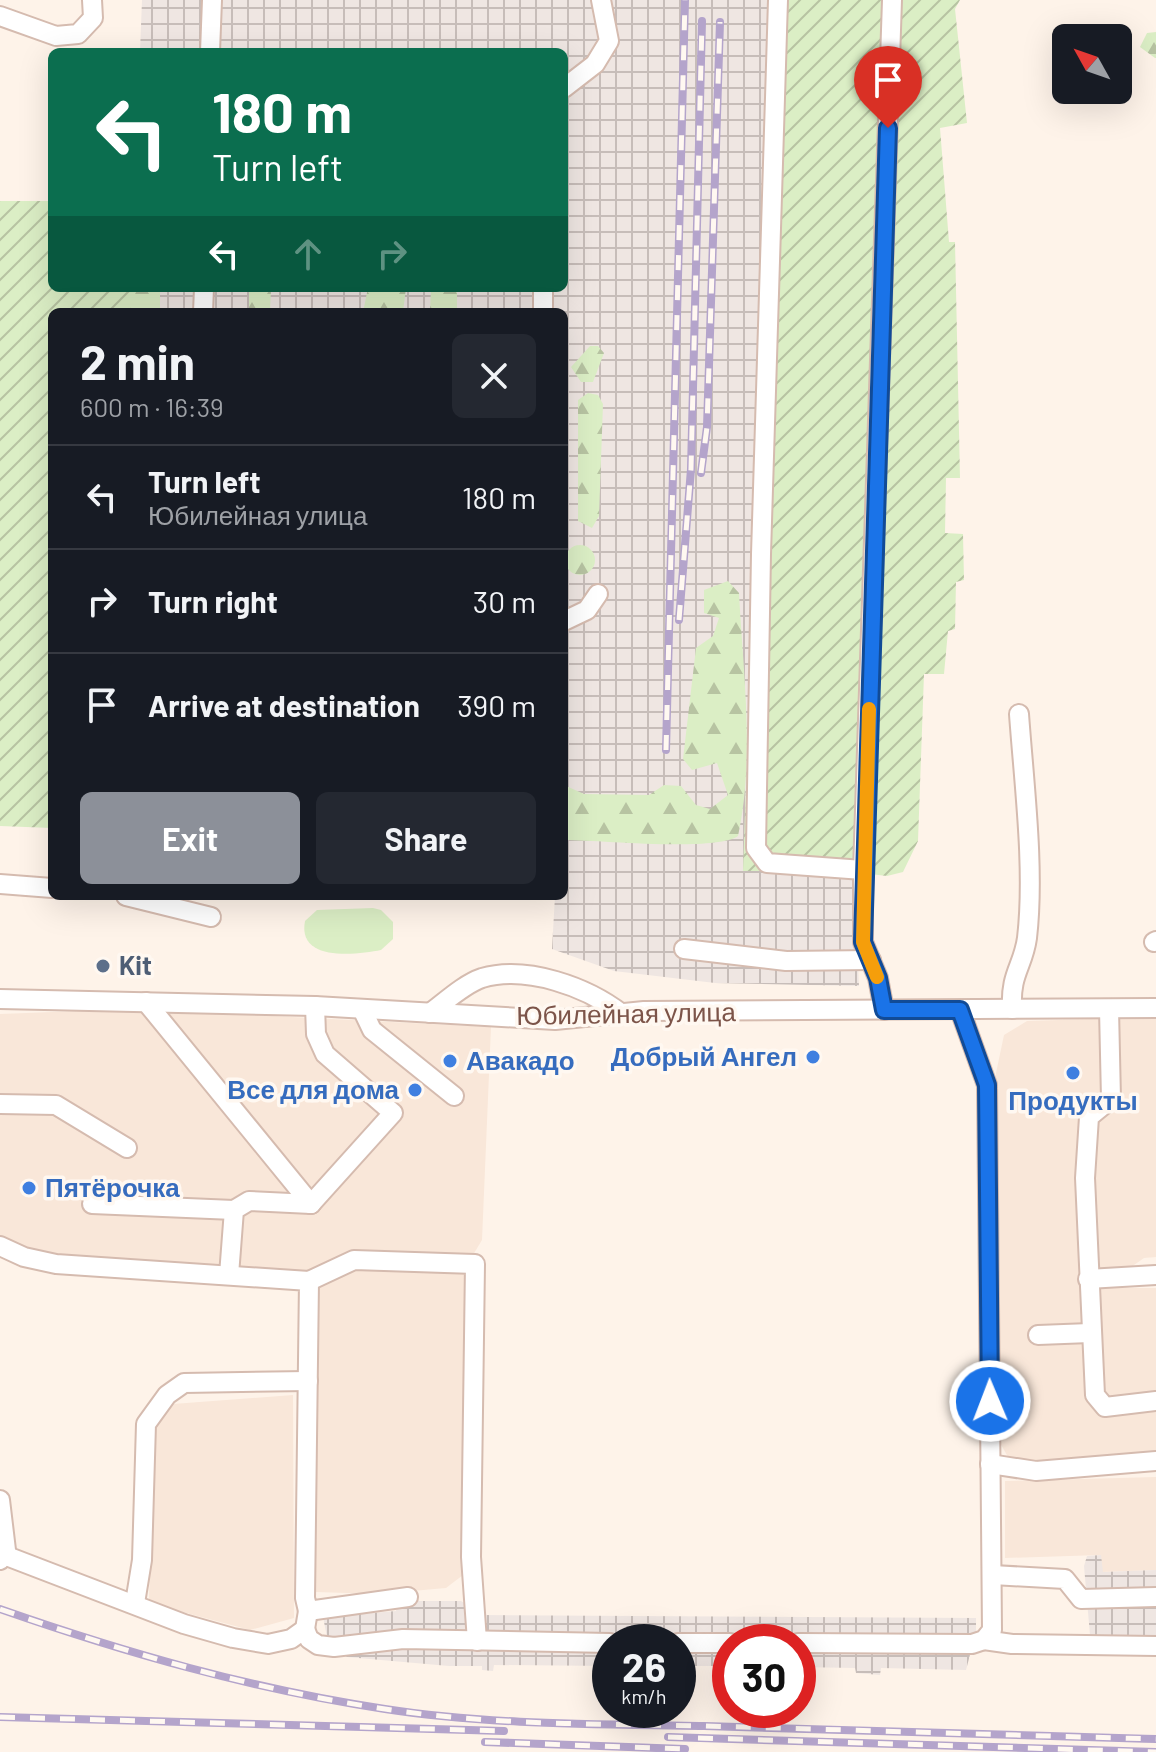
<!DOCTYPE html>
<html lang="en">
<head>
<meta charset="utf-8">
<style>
  :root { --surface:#171b24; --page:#242831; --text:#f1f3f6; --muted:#9ea1a6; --line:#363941; --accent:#8c9099 }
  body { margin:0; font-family:Barlow,sans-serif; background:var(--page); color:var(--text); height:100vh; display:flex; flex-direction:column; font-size:30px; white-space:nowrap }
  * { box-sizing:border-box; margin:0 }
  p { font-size:26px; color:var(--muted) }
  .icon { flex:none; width:44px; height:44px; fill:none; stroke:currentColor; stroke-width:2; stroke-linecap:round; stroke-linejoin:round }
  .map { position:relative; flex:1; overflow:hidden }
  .drawer { position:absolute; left:48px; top:308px; width:520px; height:592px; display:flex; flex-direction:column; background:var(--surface); border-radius:12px; box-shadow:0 8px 32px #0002 }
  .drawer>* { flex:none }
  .banner { position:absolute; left:48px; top:48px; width:520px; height:244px; border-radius:12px; box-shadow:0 8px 32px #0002; background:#0b6e4f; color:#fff; overflow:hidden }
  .needle { width:52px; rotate:310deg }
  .tools { position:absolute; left:1052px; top:24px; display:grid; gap:16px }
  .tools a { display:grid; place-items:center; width:80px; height:80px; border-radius:12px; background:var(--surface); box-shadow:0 8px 32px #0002; font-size:40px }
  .speed { position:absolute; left:592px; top:1624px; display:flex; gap:16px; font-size:40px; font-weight:700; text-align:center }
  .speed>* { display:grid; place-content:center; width:104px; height:104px; border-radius:50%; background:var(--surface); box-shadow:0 8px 32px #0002; line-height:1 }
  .speed small { font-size:20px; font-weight:400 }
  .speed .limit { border:12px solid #d22; background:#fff; color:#111 }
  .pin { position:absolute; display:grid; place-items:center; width:68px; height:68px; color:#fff; margin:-82px -34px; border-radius:50% 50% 50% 0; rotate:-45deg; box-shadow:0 0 8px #0007 }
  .pin .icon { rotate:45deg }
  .me { position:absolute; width:88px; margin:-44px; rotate:359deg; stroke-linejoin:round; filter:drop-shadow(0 0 6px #0008) }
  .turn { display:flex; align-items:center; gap:28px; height:168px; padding:0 32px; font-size:36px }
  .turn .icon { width:104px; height:104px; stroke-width:2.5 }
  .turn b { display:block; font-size:56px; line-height:68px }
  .lanes { display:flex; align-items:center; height:76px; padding:0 32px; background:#0003; justify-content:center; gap:40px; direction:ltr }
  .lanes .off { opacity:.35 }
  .round { display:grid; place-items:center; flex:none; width:84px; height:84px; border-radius:12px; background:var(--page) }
  .headline { display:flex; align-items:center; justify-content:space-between; height:136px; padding:0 32px }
  h1 { font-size:48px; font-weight:700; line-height:60px }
  .action { display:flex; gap:16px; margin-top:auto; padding:16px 32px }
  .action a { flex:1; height:92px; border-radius:12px; background:var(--accent); color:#fff; font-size:32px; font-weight:700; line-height:92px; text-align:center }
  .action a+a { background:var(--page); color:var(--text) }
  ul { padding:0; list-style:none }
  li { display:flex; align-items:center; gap:24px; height:104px; padding:0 32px; border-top:2px solid var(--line) }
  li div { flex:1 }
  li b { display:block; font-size:30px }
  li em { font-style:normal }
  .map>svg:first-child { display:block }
  .residential { fill:#f9e7d9 }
  .industrial { fill:url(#industrial-grid) }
  .forest { fill:url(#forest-firs) }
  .garden { fill:url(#garden-furrows) }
  .pitch { fill:#dbeec5 }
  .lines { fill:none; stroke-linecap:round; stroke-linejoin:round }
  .minor-casing { stroke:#d5bbaf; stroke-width:22 }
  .minor { stroke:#fff; stroke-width:18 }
  .rail-casing { stroke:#b4a4cb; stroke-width:8 }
  .rail { stroke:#fff8f1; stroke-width:5; stroke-dasharray:15; stroke-linecap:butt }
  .route-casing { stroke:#114b97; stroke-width:20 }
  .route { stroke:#1a73e8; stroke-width:14 }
  .slow { stroke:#f59e0b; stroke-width:14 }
  .service-dot { fill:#5c6f8a; stroke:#fff8f1; stroke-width:3 }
  .shop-dot { fill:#3f7fe0; stroke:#fff8f1; stroke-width:3 }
  .labels { text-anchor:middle; stroke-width:7; stroke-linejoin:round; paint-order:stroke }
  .service-label { font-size:26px; font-weight:bold; fill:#4e5e75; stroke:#fff8f1; text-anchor:start }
  .street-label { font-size:26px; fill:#7c5449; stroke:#fff8f1 }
  .shop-label { font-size:26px; font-weight:bold; fill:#366cbe; stroke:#fff8f1; text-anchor:end }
</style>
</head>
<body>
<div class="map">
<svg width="1156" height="1752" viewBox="0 0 1156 1752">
  <defs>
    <pattern id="industrial-grid" width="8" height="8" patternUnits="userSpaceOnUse" patternTransform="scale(2)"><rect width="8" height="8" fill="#efe6e2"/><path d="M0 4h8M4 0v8" fill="none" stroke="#c7bdb9"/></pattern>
    <pattern id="forest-firs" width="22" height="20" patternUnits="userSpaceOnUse" patternTransform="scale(2)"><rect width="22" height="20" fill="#dbeec5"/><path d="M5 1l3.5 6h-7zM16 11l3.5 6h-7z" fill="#b7c3a2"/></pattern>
    <pattern id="garden-furrows" width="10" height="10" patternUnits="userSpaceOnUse" patternTransform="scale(2)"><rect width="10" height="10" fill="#dbeec5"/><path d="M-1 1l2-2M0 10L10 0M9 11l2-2" fill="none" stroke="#b7c3a2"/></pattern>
  </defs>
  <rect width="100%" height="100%" fill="#fef3e9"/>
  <g class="residential">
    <polygon points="132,1009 491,1027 482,1240 464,1270 467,1507 463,1575 446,1588 378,1594 316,1592 316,1286 47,1257 0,1236 0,1014"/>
    <polygon points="1156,1017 1156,1257 1144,1258 1101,1288 1156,1288 1156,1457 1031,1463 1008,1457 999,1441 996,1073 1004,1035 1027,1021"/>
    <polygon points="293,1395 294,1618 250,1630 149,1603 153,1419 173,1404"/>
    <polygon points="1156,1477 1156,1570 1102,1572 1100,1555 1005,1558 1005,1481"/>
  </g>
  <g class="industrial">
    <polygon points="142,0 773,0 744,871 844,871 854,879 859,986 715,983 614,971 552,949 555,896 564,896 564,312 131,312 131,288 564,288 564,52 140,52"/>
    <polygon points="1101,1555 1103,1572 1156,1570 1156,1656 1090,1635 1084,1566 1087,1556"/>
    <polygon points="398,1601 461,1601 483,1615 976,1618 976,1632 966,1670 881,1668 880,1675 856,1673 855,1668 798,1667 798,1642 730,1642 730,1666 678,1666 678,1642 610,1642 610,1666 494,1665 493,1671 482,1670 482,1666 449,1666 347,1657 328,1642 323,1617 396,1611"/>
  </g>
  <g class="forest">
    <polygon points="1156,32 1156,58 1155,58 1140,47 1147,33"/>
    <polygon points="126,288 160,288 160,312 124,312"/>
    <polygon points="249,288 271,288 270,312 249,312"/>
    <polygon points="368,288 406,288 403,312 363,312"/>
    <polygon points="431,288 457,288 457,312 430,312"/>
    <polygon points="590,346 598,346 604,353 593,382 581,382 571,367"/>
    <polygon points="588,393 598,395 603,404 599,516 592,528 578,521 578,400"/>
    <circle cx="580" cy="560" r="15"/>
    <path d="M 728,581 L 739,593 C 743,672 755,758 738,836 C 715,852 600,840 564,840 L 564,785 L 584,794 L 649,795 L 664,785 L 681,786 L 696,805 L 710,809 L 728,795 L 717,763 L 692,770 L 683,759 L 696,648 L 713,636 L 719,618 L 704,613 L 704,590 Z"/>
  </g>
  <g class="garden">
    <polygon points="773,0 960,0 955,9 967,123 940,128 949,242 955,242 960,478 946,478 945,533 963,534 964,580 956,582 955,629 948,631 944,674 924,674 918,841 903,872 887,876 844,871 743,871"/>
    <polygon points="0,201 52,201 52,288 131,288 131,312 52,312 52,828 0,826"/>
  </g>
  <path class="pitch" d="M 373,908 L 381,910 L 393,922 L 393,939 L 381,950 C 356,955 297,962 305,921 L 317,910 Z"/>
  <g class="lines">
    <defs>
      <g id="minor">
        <polyline points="778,0 761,554 756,848 767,863 863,870"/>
        <polyline points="0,16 56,36 78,34 93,18 92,0"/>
        <polyline points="210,52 212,0"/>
        <polyline points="564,88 595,64 609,41 601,0"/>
        <polyline points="203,312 204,288"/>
        <polyline points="543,312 543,288"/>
        <polyline points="564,621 587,610 598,594"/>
        <polyline points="0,884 52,888"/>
        <polyline points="126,896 211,917"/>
        <polyline points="1154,942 1156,941"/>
        <polyline points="684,949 786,961 871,960"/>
        <polyline points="0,999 315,1006 555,1020 644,1011 1156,1008"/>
        <polyline points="146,1002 311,1204"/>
        <polyline points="362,1009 372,1030 454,1096"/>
        <path d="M 1012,1009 C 1010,973 1023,967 1027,938 C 1035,869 1024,784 1019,714"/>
        <polyline points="1109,1009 1111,1099 1089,1117 1085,1178 1095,1395 1105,1407 1156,1401"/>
        <polyline points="884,1010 878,978 863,942 863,870 892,0"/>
        <path d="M 430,1013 C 445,1002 464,984 482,978 C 527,965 587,987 622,1014"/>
        <polyline points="0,1104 56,1105 127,1148"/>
        <polyline points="92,1204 234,1210"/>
        <polyline points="311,1204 393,1113 325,1054 316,1034 315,1006"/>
        <polyline points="0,1246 24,1257 56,1264 309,1281 305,1598 308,1611 408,1597"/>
        <polyline points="229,1275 234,1210 249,1201 311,1204"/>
        <polyline points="1088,1279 1156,1275"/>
        <polyline points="309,1281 354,1260 475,1264 471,1557 477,1641"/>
        <polyline points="1038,1335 1090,1333"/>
        <polyline points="990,1464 1036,1471 1156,1461"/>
        <polyline points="0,1500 6,1550 0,1560"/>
        <polyline points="4,1555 184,1624 233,1638 268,1644 291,1639 305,1629 308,1611"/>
        <polyline points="993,1575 1065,1579 1081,1599 1156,1597"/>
        <polyline points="135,1603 142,1560 146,1424 167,1395 184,1383 308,1381"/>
        <polyline points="305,1629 309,1639 318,1645 334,1647 403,1639 610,1643"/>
        <polyline points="984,1640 1012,1644 1156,1646"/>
        <polyline points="678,1643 730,1643"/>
        <polyline points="798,1643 972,1644 984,1640 992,1630 987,1085 960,1010"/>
      </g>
    </defs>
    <use href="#minor" class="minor-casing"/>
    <use href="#minor" class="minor"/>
    <defs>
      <g id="rail">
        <polyline points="701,473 707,427 720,22"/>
        <polyline points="679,620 691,469 702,21"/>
        <polyline points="666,750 685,0"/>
        <path d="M 0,1609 C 126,1653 252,1689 385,1709 C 490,1725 598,1724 704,1726 C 854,1730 1005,1735 1156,1739"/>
        <polyline points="0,1717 504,1731"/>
        <polyline points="668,1737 1156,1752"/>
        <polyline points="485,1742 685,1749"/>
      </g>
    </defs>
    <use href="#rail" class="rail-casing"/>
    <use href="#rail" class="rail"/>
  </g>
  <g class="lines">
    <defs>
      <polyline id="route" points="888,128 863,942 878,978 884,1010 960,1010 987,1085 990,1401"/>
    </defs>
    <use href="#route" class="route-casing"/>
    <use href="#route" class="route"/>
    <polyline class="slow" points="869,709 863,942 877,977"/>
  </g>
  <circle class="service-dot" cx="103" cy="966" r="8"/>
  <g class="shop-dot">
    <circle cx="813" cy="1057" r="8"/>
    <circle cx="450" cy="1061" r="8"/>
    <circle cx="1073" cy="1073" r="8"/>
    <circle cx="415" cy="1090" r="8"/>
    <circle cx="29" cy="1188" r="8"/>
  </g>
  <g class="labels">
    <g class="service-label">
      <text x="119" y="975">Kit</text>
    </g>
    <g class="street-label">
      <text transform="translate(626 1014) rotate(-1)" y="9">Юбилейная улица</text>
    </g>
    <g class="shop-label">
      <text x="797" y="1066">Добрый Ангел</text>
      <text x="466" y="1070" text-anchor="start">Авакадо</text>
      <text x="399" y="1099">Все для дома</text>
      <text x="1073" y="1110" text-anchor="middle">Продукты</text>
      <text x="45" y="1197" text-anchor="start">Пятёрочка</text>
    </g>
  </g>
</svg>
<div class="tools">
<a><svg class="needle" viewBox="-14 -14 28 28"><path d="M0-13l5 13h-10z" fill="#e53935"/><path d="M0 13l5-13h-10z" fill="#9ea1a6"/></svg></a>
</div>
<div class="speed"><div>26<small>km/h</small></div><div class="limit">30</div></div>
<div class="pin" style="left:888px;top:128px;background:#d93025"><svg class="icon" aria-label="arrive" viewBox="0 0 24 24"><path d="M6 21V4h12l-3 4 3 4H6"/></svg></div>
<svg class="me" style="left:990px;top:1401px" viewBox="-20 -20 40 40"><circle r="17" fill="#1a73e8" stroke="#fff" stroke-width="3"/><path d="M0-11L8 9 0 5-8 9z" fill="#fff"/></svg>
<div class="banner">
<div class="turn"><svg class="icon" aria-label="left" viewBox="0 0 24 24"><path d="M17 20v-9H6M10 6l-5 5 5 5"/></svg><div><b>180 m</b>Turn left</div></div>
<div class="lanes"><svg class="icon" aria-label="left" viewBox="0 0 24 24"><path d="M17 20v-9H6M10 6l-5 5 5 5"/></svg><svg class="icon off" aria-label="ahead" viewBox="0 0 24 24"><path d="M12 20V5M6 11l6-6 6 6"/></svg><svg class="icon off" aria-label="right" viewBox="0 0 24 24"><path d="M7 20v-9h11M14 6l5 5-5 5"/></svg></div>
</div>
<section class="drawer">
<div class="headline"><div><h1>2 min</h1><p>600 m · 16:39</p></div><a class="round"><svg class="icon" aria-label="close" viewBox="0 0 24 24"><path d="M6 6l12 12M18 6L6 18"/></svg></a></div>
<ul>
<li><svg class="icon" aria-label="left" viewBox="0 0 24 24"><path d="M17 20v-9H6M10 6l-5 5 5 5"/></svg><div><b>Turn left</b><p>Юбилейная улица</p></div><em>180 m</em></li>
<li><svg class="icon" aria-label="right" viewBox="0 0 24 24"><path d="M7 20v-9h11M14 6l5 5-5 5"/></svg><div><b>Turn right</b></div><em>30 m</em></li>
<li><svg class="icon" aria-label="arrive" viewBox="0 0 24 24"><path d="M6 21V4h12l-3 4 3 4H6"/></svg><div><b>Arrive at destination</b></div><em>390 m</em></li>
</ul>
<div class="action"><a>Exit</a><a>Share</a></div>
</section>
</div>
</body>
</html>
